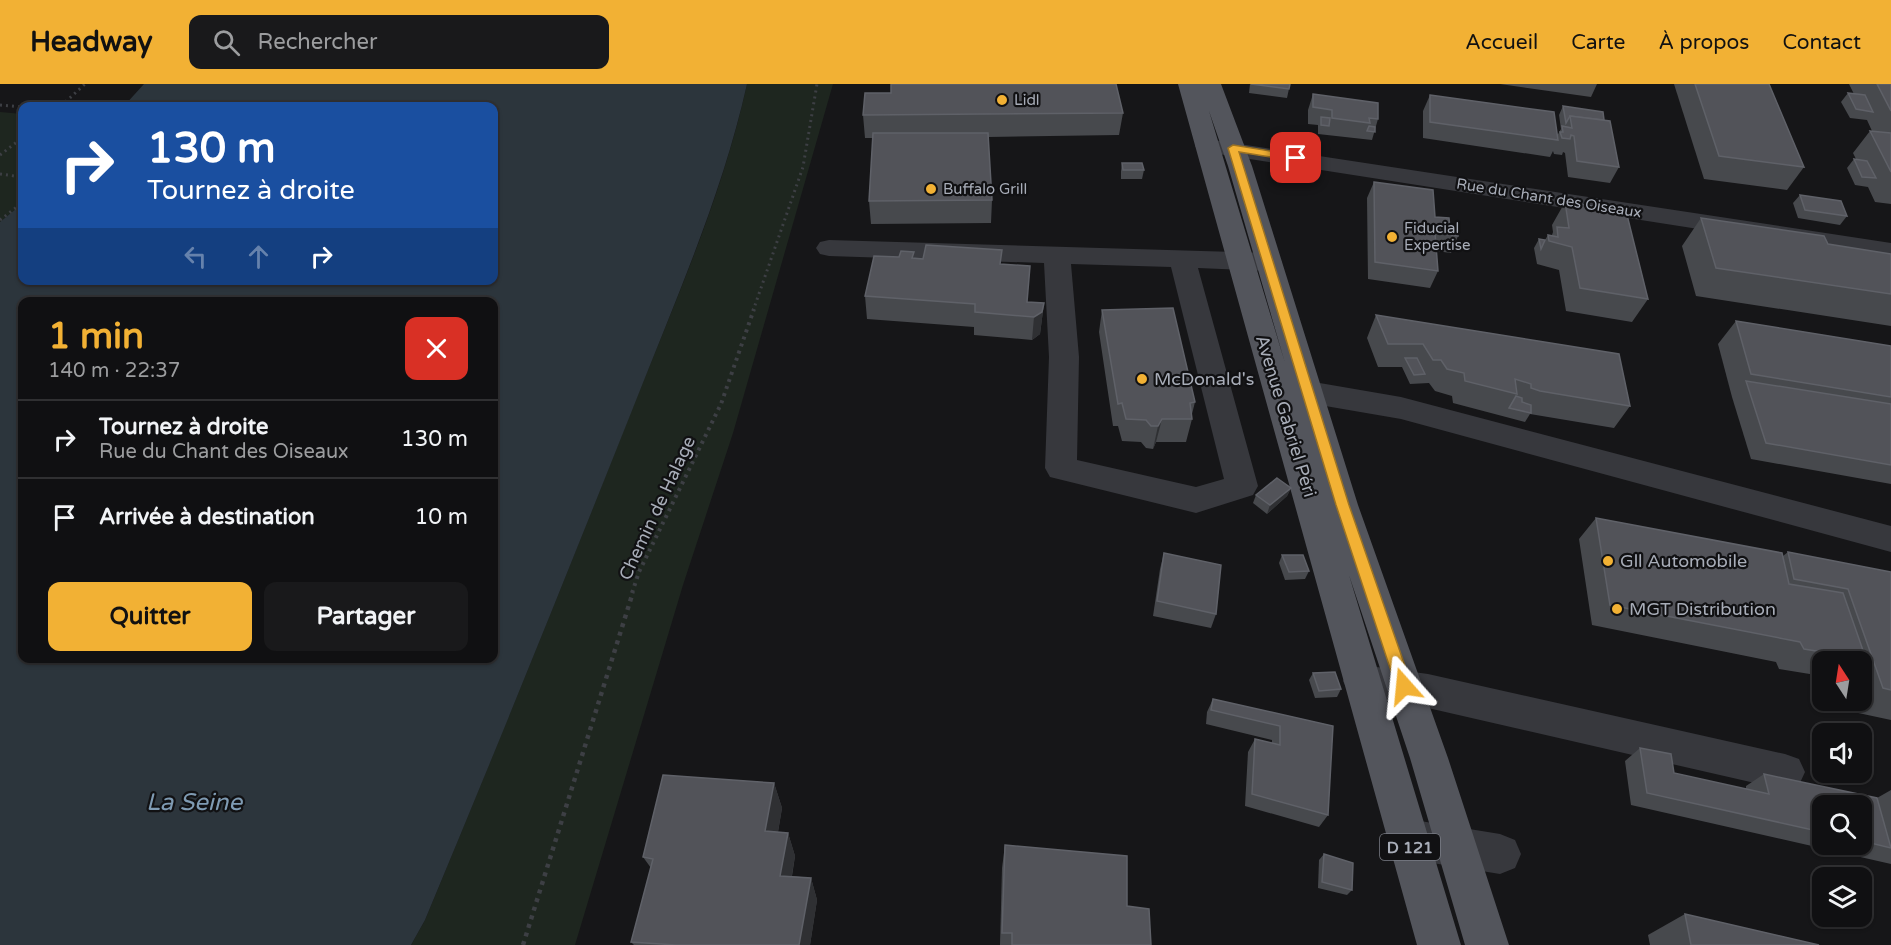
<!DOCTYPE html>
<html lang="fr">
<head>
<meta charset="utf-8">
<style>
  :root { --surface:#101012; --page:#19191b; --text:#f1f3f6; --muted:#9c9d9f; --line:#303032; --accent:#f2b134 }
  body { margin:0; font-family:"Varela Round",sans-serif; background:var(--page); color:var(--text); height:100vh; display:flex; flex-direction:column; font-size:22px; white-space:nowrap }
  * { box-sizing:border-box; margin:0 }
  p { font-size:20px; color:var(--muted) }
  .icon { flex:none; width:33px; height:33px; fill:none; stroke:currentColor; stroke-width:2; stroke-linecap:round; stroke-linejoin:round }
  .map { position:relative; flex:1; overflow:hidden }
  .side { position:absolute; left:18px; top:213px; width:480px; height:366px; display:flex; flex-direction:column; background:var(--surface); border-radius:12px; box-shadow:0 2px 4px #0004,0 0 0 2px var(--line) }
  .side>* { flex:none }
  .hud { position:absolute; left:18px; top:18px; width:480px; height:183px; border-radius:12px; box-shadow:0 2px 4px #0004,0 0 0 2px var(--line); background:#1a4fa0; color:#fff; overflow:hidden }
  .needle { width:39px; rotate:348deg }
  .fabs { position:absolute; left:1812px; top:567px; display:grid; gap:12px }
  .fabs a { display:grid; place-items:center; width:60px; height:60px; border-radius:12px; background:var(--surface); box-shadow:0 2px 4px #0004,0 0 0 2px var(--line); font-size:30px }
  .pin { position:absolute; display:grid; place-items:center; width:51px; height:51px; color:#fff; margin:-26px; border-radius:12px; box-shadow:0 3px 9px #0006 }
  .me { position:absolute; width:66px; margin:-33px; rotate:342deg; stroke-linejoin:round; filter:drop-shadow(0 0 4px #0008) }
  .turn { display:flex; align-items:center; gap:21px; height:126px; padding:0 30px; font-size:27px }
  .turn .icon { width:78px; height:78px; stroke-width:2.5 }
  .turn b { display:block; font-size:42px; line-height:51px }
  .lanes { display:flex; align-items:center; height:57px; padding:0 30px; background:#0003; justify-content:center; gap:30px; direction:ltr }
  .lanes .off { opacity:.35 }
  .round { display:grid; place-items:center; flex:none; width:63px; height:63px; border-radius:12px; background:var(--page) }
  .overview { display:flex; align-items:center; justify-content:space-between; height:102px; padding:0 30px }
  h1 { font-size:36px; font-weight:700; line-height:45px; color:var(--accent) }
  .action { display:flex; gap:12px; margin-top:auto; padding:12px 30px }
  .action a { flex:1; height:69px; border-radius:12px; background:var(--accent); color:#111; font-size:24px; font-weight:700; line-height:69px; text-align:center }
  .action a+a { background:var(--page); color:var(--text) }
  ul { padding:0; list-style:none }
  li { display:flex; align-items:center; gap:18px; height:78px; padding:0 30px; border-top:2px solid var(--line) }
  li div { flex:1 }
  li b { display:block; font-size:22px }
  li em { font-style:normal }
  header { display:flex; align-items:center; gap:36px; box-sizing:border-box; height:84px; padding:0 30px; background:var(--accent); color:#111 }
  header strong { font-size:28px }
  nav { display:flex; gap:33px; margin-inline-start:auto; font-size:21px }
  .search { width:420px; height:54px; background:var(--page); display:flex; align-items:center; gap:15px; box-sizing:border-box; padding:0 21px; border-radius:12px; color:var(--muted); font-size:22px }
  .map>svg:first-child { display:block }
  .green { fill:#1e261f }
  .water { fill:#2c353c; fill-rule:evenodd }
  .lines { fill:none; stroke-linecap:round; stroke-linejoin:round }
  .path-far2 { stroke:#3d3f44; stroke-width:3; stroke-dasharray:2 4; stroke-linecap:butt }
  .path-far1 { stroke:#3d3f44; stroke-width:4; stroke-dasharray:3 4.5; stroke-linecap:butt }
  .path { stroke:#3d3f44; stroke-width:4.5; stroke-dasharray:4 5; stroke-linecap:butt }
  .minor { fill:#37383d; fill-rule:evenodd }
  .major { fill:#53555c; fill-rule:evenodd }
  .wall { fill:#47494d; fill-rule:evenodd }
  .shaded-wall { fill:#2f3033 }
  .building { fill:#525359; stroke:#5f6168; stroke-width:1.5 }
  .route { fill:#f2b134; stroke:#9d7322; stroke-width:1.5 }
  .poi-dot { fill:#f2b134; stroke:#111113; stroke-width:2 }
  .labels { text-anchor:middle; stroke-width:4.5; stroke-linejoin:round; paint-order:stroke }
  .far-poi-label { font-size:15px; fill:#a8adb8; stroke:#111113; text-anchor:start }
  .far-street-label { font-size:15px; fill:#a8adb8; stroke:#111113 }
  .shield { fill:#111113; stroke:#7b7e86; stroke-width:1.5 }
  .shield-label { font-size:16px; font-weight:bold; fill:#a8adb8 }
  .poi-label { font-size:18px; fill:#a8adb8; stroke:#111113; text-anchor:start }
  .street-label { font-size:18px; fill:#a8adb8; stroke:#111113 }
  .near-water-label { font-size:24px; font-style:italic; fill:#7f9bb3; stroke:#111113 }
</style>
</head>
<body>
<header>
<strong>Headway</strong>
<div class="search"><svg class="icon" aria-label="search" viewBox="0 0 24 24"><circle cx="10" cy="10" r="6"/><path d="M15 15l6 6"/></svg>Rechercher</div>
<nav><a>Accueil</a><a>Carte</a><a>À propos</a><a>Contact</a></nav>
</header>
<div class="map">
<svg width="1891" height="861" viewBox="0 0 1891 861">
  <rect width="100%" height="100%" fill="#161618"/>
  <g class="green">
    <path d="M 747,0 L 833,0 L 733,349 L 683,501 L 575,861 L 411,861 L 425,836 C 495,667 564,498 631,328 C 674,220 722,114 747,0 Z"/>
    <polygon points="0,28 22,30 22,120 0,138"/>
  </g>
  <path class="water" d="M 144,0 L 747,0 C 722,112 675,217 633,324 C 565,495 496,666 425,836 L 411,861 L 0,861 L 0,138 L 22,120 L 22,196 L 494,196 L 494,22 L 124,22 ZM 22,218 L 494,218 L 494,574 L 22,574 Z"/>
  <g class="lines">
    <g class="path-far2">
      <polyline points="0,21 22,23"/>
      <polyline points="61,22 85,0"/>
      <polyline points="0,71 22,54"/>
      <polyline points="0,90 22,93"/>
      <polyline points="0,136 22,119"/>
      <polyline points="753,227 803,83 817,0"/>
    </g>
    <polyline class="path-far1" points="632,509 639,488 721,320 754,225"/>
    <polyline class="path" points="523,861 633,508"/>
    <g class="minor">
      <polygon points="1207,55 1891,159 1891,175 1199,67 1195,62 1199,57"/>
      <path d="M 829,156 L 1269,169 L 1278,172 L 1282,178 L 1278,184 L 1269,187 L 1198,184 L 1258,402 L 1253,411 L 1196,429 L 1050,393 L 1045,384 L 1049,273 L 1044,179 L 829,172 L 820,170 L 816,164 L 820,158 ZM 1071,180 L 1171,183 L 1224,395 L 1196,403 L 1077,376 L 1079,273 Z"/>
      <polygon points="1279,297 1308,297 1401,313 1891,442 1891,468 1401,335 1308,319 1279,319 1268,316 1264,308 1268,300"/>
      <polygon points="1362,581 1428,590 1785,670 1799,675 1805,688 1799,701 1785,706 1428,624 1362,613 1349,609 1343,597 1349,585"/>
      <polygon points="1408,735 1500,750 1515,756 1521,770 1515,784 1500,790 1408,775 1394,769 1388,755 1394,741"/>
    </g>
    <path class="major" d="M 1178,0 L 1221,0 L 1252,82 L 1358,421 L 1448,674 L 1509,861 L 1465,861 L 1410,674 L 1349,491 L 1461,861 L 1417,861 ZM 1209,27 L 1228,82 L 1285,279 Z"/>
  </g>
  <g class="wall">
    <polygon points="1250,0 1290,0 1287,14 1249,9"/>
    <polygon points="1500,0 1597,0 1591,13"/>
    <polygon points="1674,0 1769,0 1804,83 1787,106 1704,95"/>
    <polygon points="1849,0 1891,0 1891,120 1875,118 1868,103 1855,101 1847,84 1854,75 1856,75 1853,69 1870,47 1872,47 1867,36 1850,34 1841,18 1848,9 1854,10"/>
    <polygon points="1313,10 1378,35 1372,56 1318,50 1318,41 1308,40 1308,26"/>
    <polygon points="1430,11 1557,52 1561,45 1559,31 1563,22 1604,36 1619,83 1610,99 1568,93 1565,69 1563,68 1562,71 1554,70 1553,67 1550,73 1423,54 1423,27"/>
    <polygon points="1123,29 1119,51 988,53 992,116 991,139 871,140 869,117 873,54 865,54 863,31"/>
    <polygon points="1122,79 1144,86 1142,95 1121,95 1121,87"/>
    <polygon points="1374,98 1435,133 1454,145 1458,152 1451,169 1436,167 1438,187 1430,204 1368,195 1367,114"/>
    <polygon points="1800,111 1847,132 1840,141 1798,134 1793,119"/>
    <polygon points="1565,118 1648,215 1632,238 1566,227 1559,186 1537,180 1534,164 1539,155 1545,156 1548,151 1552,151 1553,148 1552,141"/>
    <polygon points="1701,134 1828,160 1891,170 1891,242 1696,212 1682,162"/>
    <polygon points="914,174 1001,180 1027,218 1044,219 1040,250 1032,256 974,251 974,243 867,235 865,212"/>
    <polygon points="1102,226 1195,318 1192,330 1192,335 1186,358 1156,358 1153,365 1146,364 1141,358 1122,357 1118,342 1113,342 1099,248"/>
    <polygon points="1376,231 1630,322 1614,344 1530,330 1525,338 1453,319 1452,312 1435,307 1429,299 1410,300 1402,283 1378,283 1367,254"/>
    <polygon points="1736,237 1891,262 1891,400 1751,375 1732,313 1718,260"/>
    <polygon points="1291,404 1287,412 1267,430 1253,419 1256,411"/>
    <polygon points="1596,434 1783,472 1788,468 1891,488 1891,636 1849,627 1846,616 1862,616 1862,578 1822,578 1822,592 1779,585 1776,578 1592,541 1579,455"/>
    <polygon points="1164,469 1216,530 1211,544 1153,532 1160,485"/>
    <polygon points="1282,471 1309,487 1305,495 1285,496 1279,479"/>
    <polygon points="1313,589 1341,605 1337,613 1315,614 1309,596"/>
    <polygon points="1213,615 1333,642 1328,731 1319,743 1245,722 1248,668 1255,655 1272,659 1272,656 1206,640 1207,628"/>
    <path d="M 1640,664 L 1674,689 L 1746,705 L 1746,702 L 1764,690 L 1877,714 L 1891,706 L 1891,780 L 1631,721 L 1625,677 ZM 1822,722 L 1862,722 L 1862,760 L 1822,760 Z"/>
    <polygon points="774,699 782,724 778,748 788,749 795,772 792,792 811,794 817,816 810,861 634,861 631,858 651,784 643,773"/>
    <polygon points="1005,761 1127,822 1151,861 1000,861 1002,784"/>
    <polygon points="1324,770 1352,806 1347,811 1318,804 1319,776"/>
    <polygon points="1685,830 1819,861 1650,861 1648,851"/>
  </g>
  <g class="shaded-wall">
    <polygon points="1044,219 1040,250 1032,256 1034,233"/>
    <polygon points="1162,335 1156,358 1153,365 1158,342"/>
    <polygon points="1291,404 1287,412 1267,430 1270,421"/>
    <polygon points="774,699 782,724 774,771 765,747"/>
    <polygon points="788,749 795,772 788,814 780,792"/>
    <polygon points="811,794 817,816 810,861 799,861"/>
  </g>
  <g class="building">
    <polygon points="891,0 1116,0 1123,29 863,31 865,9 891,9"/>
    <polygon points="1251,0 1290,0 1289,5"/>
    <polygon points="1695,0 1769,0 1804,83 1719,72"/>
    <polygon points="1877,0 1891,0 1891,27"/>
    <polygon points="1848,9 1865,11 1873,28 1856,25"/>
    <polygon points="1313,10 1378,19 1378,35 1369,34 1370,39 1332,34 1332,26 1313,23"/>
    <polygon points="1430,11 1554,28 1558,56 1430,38"/>
    <polygon points="1563,22 1603,28 1604,36 1570,32 1566,39"/>
    <polygon points="1570,32 1610,37 1619,83 1577,77 1574,52 1571,51 1570,55 1562,54 1560,48 1563,48 1562,42 1572,44"/>
    <polygon points="1321,33 1330,34 1329,42 1321,41"/>
    <polygon points="1369,42 1375,43 1375,48 1367,47"/>
    <polygon points="1870,47 1891,49 1891,88"/>
    <polygon points="873,49 988,49 992,116 869,117"/>
    <polygon points="1854,75 1867,77 1876,94 1862,93"/>
    <polygon points="1122,79 1142,79 1144,86 1123,86"/>
    <polygon points="1374,98 1433,106 1435,133 1449,134 1450,145 1458,146 1458,152 1435,149 1438,187 1375,178"/>
    <polygon points="1800,111 1841,117 1847,132 1805,126"/>
    <polygon points="1565,118 1626,127 1648,215 1580,204 1572,163 1549,157 1548,151 1558,153 1557,143 1569,144"/>
    <polygon points="1701,134 1824,152 1828,160 1891,170 1891,210 1716,184"/>
    <polygon points="1539,155 1545,156 1541,165"/>
    <polygon points="926,161 1002,166 1000,180 1030,182 1027,218 1044,219 1042,228 1034,233 975,228 975,220 865,212 874,172 899,173 901,167 914,168 912,174 923,175"/>
    <polygon points="1173,224 1195,318 1190,319 1192,335 1162,335 1158,342 1151,342 1146,336 1126,335 1122,319 1118,320 1102,226"/>
    <polygon points="1376,231 1619,270 1630,322 1540,307 1531,304 1531,300 1515,295 1517,310 1465,297 1464,289 1447,285 1441,276 1433,276 1423,260 1388,260"/>
    <polygon points="1736,237 1891,262 1891,313 1751,290"/>
    <polygon points="1405,274 1417,274 1425,290 1414,291"/>
    <polygon points="1746,297 1891,320 1891,381 1766,359"/>
    <polygon points="1516,312 1522,314 1522,318 1531,321 1531,329 1509,324"/>
    <polygon points="1277,394 1291,404 1270,421 1256,411"/>
    <polygon points="1596,434 1782,469 1789,500 1843,509 1866,575 1804,565 1800,558 1610,521"/>
    <polygon points="1788,468 1891,488 1891,606 1883,604 1848,505 1794,495"/>
    <polygon points="1164,469 1221,481 1216,530 1157,517"/>
    <polygon points="1282,471 1303,471 1309,487 1289,488"/>
    <polygon points="1335,588 1341,605 1319,607 1313,589"/>
    <polygon points="1213,615 1333,642 1328,731 1252,710 1255,655 1280,661 1280,642 1211,626"/>
    <polygon points="1640,664 1671,670 1674,689 1769,710 1764,690 1877,714 1891,764 1862,757 1862,722 1822,722 1822,748 1647,709"/>
    <polygon points="663,691 774,699 765,747 788,749 780,792 811,794 799,861 676,861 631,858 653,775 643,773"/>
    <polygon points="1005,761 1127,772 1127,822 1149,825 1151,861 1012,861 1012,849 1002,849"/>
    <polygon points="1324,770 1353,779 1352,806 1322,798"/>
    <polygon points="1685,830 1819,861 1691,861"/>
  </g>
  <polygon class="route" points="1233,61 1296,71 1301,74 1296,77 1239,68 1349,421 1412,602 1410,607 1404,609 1399,607 1396,602 1336,421 1228,64"/>
  <g class="poi-dot">
    <circle cx="1002" cy="16" r="6"/>
    <circle cx="931" cy="105" r="6"/>
    <circle cx="1392" cy="153" r="6"/>
    <circle cx="1142" cy="295" r="6"/>
    <circle cx="1608" cy="477" r="6"/>
    <circle cx="1617" cy="525" r="6"/>
  </g>
  <g class="labels">
    <g class="far-poi-label">
      <text x="1014" y="21">Lidl</text>
      <text x="943" y="110">Buffalo Grill</text>
      <text x="1404" y="149">Fiducial<tspan x="1404" dy="17">Expertise</tspan></text>
    </g>
    <g class="far-street-label">
      <text transform="translate(1549 114) rotate(9)" y="5">Rue du Chant des Oiseaux</text>
    </g>
    <rect class="shield" x="1380" y="750" width="60" height="26" rx="4.5"/>
    <g class="shield-label">
      <text x="1410" y="769">D 121</text>
    </g>
    <g class="poi-label">
      <text x="1154" y="301">McDonald's</text>
      <text x="1620" y="483">Gll Automobile</text>
      <text x="1629" y="531">MGT Distribution</text>
    </g>
    <g class="street-label">
      <text transform="translate(1286 332) rotate(73)" y="6">Avenue Gabriel Péri</text>
      <text transform="translate(657 424) rotate(-65)" y="6">Chemin de Halage</text>
    </g>
    <g class="near-water-label">
      <text x="194" y="726">La Seine</text>
    </g>
  </g>
</svg>
<div class="fabs">
<a><svg class="needle" viewBox="-14 -14 28 28"><path d="M0-13l5 13h-10z" fill="#e53935"/><path d="M0 13l5-13h-10z" fill="#9c9d9f"/></svg></a>
<a><svg class="icon" aria-label="sound" viewBox="0 0 24 24"><path d="M4 9h4l5-4v14l-5-4H4zM17 9q2 3 0 6"/></svg></a>
<a><svg class="icon" aria-label="search" viewBox="0 0 24 24"><circle cx="10" cy="10" r="6"/><path d="M15 15l6 6"/></svg></a>
<a><svg class="icon" aria-label="layers" viewBox="0 0 24 24"><path d="M12 4l9 5-9 5-9-5zM3 14l9 5 9-5"/></svg></a>
</div>
<div class="pin" style="left:1296px;top:74px;background:#d93025"><svg class="icon" aria-label="arrive" viewBox="0 0 24 24"><path d="M6 21V4h12l-3 4 3 4H6"/></svg></div>
<svg class="me" style="left:1404px;top:602px" viewBox="-20 -20 40 40"><path d="M0-17L14 15 0 8-14 15z" fill="#f2b134" stroke="#fff" stroke-width="4"/></svg>
<div class="hud">
<div class="turn"><svg class="icon" aria-label="right" viewBox="0 0 24 24"><path d="M7 20v-9h11M14 6l5 5-5 5"/></svg><div><b>130 m</b>Tournez à droite</div></div>
<div class="lanes"><svg class="icon off" aria-label="left" viewBox="0 0 24 24"><path d="M17 20v-9H6M10 6l-5 5 5 5"/></svg><svg class="icon off" aria-label="ahead" viewBox="0 0 24 24"><path d="M12 20V5M6 11l6-6 6 6"/></svg><svg class="icon" aria-label="right" viewBox="0 0 24 24"><path d="M7 20v-9h11M14 6l5 5-5 5"/></svg></div>
</div>
<section class="side">
<div class="overview"><div><h1>1 min</h1><p>140 m · 22:37</p></div><a class="round" style="background:#d93025;color:#fff"><svg class="icon" aria-label="close" viewBox="0 0 24 24"><path d="M6 6l12 12M18 6L6 18"/></svg></a></div>
<ul>
<li><svg class="icon" aria-label="right" viewBox="0 0 24 24"><path d="M7 20v-9h11M14 6l5 5-5 5"/></svg><div><b>Tournez à droite</b><p>Rue du Chant des Oiseaux</p></div><em>130 m</em></li>
<li><svg class="icon" aria-label="arrive" viewBox="0 0 24 24"><path d="M6 21V4h12l-3 4 3 4H6"/></svg><div><b>Arrivée à destination</b></div><em>10 m</em></li>
</ul>
<div class="action"><a>Quitter</a><a>Partager</a></div>
</section>
</div>
</body>
</html>
